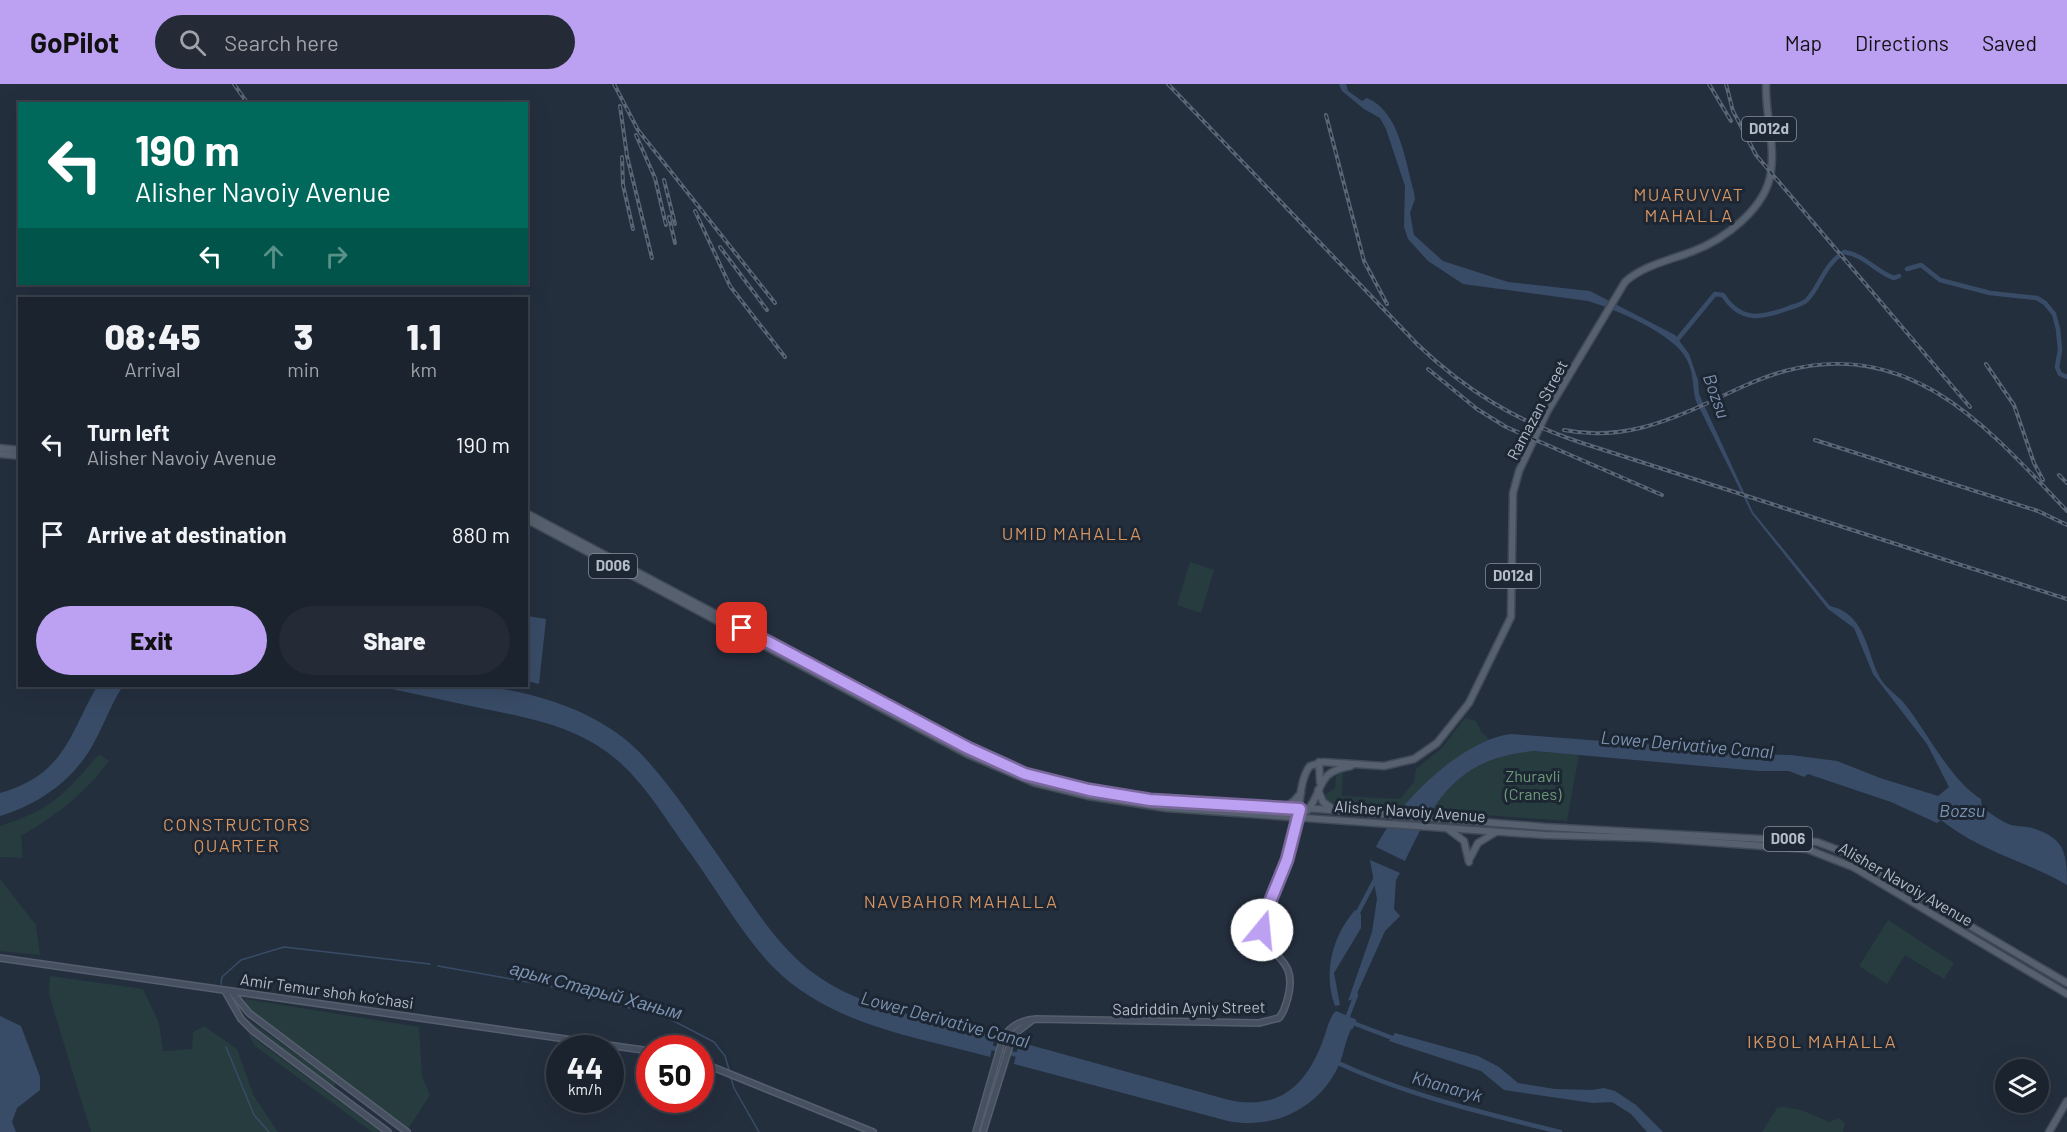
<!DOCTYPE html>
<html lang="en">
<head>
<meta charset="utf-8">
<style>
  :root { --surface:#1b232e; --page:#242b36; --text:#f1f3f6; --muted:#a0a4aa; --line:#39404a; --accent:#bca0f2 }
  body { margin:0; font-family:Barlow,sans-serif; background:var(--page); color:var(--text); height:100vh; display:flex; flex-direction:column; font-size:22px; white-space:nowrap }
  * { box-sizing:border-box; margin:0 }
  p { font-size:20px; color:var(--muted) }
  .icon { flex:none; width:33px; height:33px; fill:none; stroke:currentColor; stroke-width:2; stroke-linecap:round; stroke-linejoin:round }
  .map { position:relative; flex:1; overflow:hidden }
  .sheet { position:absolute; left:18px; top:213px; width:510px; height:390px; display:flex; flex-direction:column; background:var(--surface); border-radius:0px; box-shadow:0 6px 24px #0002,0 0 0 2px var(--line) }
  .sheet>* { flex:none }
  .top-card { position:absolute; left:18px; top:18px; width:510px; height:183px; border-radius:0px; box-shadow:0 6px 24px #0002,0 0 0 2px var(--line); background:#00695c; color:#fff; overflow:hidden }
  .buttons { position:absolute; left:1995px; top:975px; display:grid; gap:12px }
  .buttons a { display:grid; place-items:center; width:54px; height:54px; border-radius:50%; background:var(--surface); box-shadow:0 6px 24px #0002,0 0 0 2px var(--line); font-size:30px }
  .speed { position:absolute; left:546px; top:951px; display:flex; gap:12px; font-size:30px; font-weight:700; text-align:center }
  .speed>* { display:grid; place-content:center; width:78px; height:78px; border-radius:50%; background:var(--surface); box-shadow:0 6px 24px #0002,0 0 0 2px var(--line); line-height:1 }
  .speed small { font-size:15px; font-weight:400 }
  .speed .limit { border:9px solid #d22; background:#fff; color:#111 }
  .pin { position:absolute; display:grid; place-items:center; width:51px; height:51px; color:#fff; margin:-26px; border-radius:12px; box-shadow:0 3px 9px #0006 }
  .me { position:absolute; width:66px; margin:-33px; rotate:17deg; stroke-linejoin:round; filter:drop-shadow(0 0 4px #0008) }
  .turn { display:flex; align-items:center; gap:21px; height:126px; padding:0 18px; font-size:27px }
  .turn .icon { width:78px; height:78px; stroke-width:2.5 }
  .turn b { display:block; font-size:42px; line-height:51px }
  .lanes { display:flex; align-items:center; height:57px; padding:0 18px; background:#0003; justify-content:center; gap:30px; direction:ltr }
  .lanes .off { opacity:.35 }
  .eta { display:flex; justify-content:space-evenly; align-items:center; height:102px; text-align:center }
  .eta b { font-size:36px; font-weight:800; line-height:42px }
  .button { display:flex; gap:12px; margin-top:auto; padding:12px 18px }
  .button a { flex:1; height:69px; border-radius:36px; background:var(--accent); color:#111; font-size:24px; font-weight:800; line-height:69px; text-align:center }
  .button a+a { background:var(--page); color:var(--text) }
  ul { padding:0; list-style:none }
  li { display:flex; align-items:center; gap:18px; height:90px; padding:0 18px }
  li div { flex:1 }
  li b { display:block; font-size:22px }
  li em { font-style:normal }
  header { display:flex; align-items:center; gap:36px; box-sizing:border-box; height:84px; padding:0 30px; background:var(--accent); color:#111 }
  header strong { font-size:28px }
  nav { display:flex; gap:33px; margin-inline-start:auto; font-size:21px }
  .search { width:420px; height:54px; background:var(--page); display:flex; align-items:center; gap:15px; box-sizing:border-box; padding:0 21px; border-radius:33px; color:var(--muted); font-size:22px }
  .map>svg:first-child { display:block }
  .green { fill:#263c3f }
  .water { fill:#394c67 }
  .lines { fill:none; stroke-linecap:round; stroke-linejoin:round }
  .stream { stroke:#394c67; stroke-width:1.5 }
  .canal { stroke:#394c67; stroke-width:4.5 }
  .secondary-casing { stroke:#565f6c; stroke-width:8 }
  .primary-casing { stroke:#414a57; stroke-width:9 }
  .secondary { stroke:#465061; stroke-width:5 }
  .primary { stroke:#56606e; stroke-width:6 }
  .rail-casing { stroke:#5a6575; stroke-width:4 }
  .rail { stroke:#1d2633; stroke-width:1.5; stroke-dasharray:4.5; stroke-linecap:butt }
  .route-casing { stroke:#7a689d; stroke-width:15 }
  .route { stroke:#bca0f2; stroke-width:10 }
  .labels { text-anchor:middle; stroke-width:6; stroke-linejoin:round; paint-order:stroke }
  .shield { fill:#1d2633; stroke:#878f9c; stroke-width:1.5 }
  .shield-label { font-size:15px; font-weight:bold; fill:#b4bcc9 }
  .street-label { font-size:16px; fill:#b4bcc9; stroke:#1d2633 }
  .park-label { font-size:16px; fill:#6b9a76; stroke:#1d2633 }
  .neighbourhood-label { font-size:18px; letter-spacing:1.5px; fill:#d59563; stroke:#1d2633 }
  .water-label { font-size:18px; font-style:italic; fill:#7c92b1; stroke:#1d2633 }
</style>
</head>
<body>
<header>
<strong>GoPilot</strong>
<div class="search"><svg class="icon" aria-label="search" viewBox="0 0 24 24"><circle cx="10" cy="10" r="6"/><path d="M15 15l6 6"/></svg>Search here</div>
<nav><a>Map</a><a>Directions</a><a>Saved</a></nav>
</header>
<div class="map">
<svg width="2067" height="1048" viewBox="0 0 2067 1048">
  <rect width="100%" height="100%" fill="#242f3e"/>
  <g class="green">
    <polygon points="1190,478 1214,486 1201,529 1177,521"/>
    <polygon points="1465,634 1476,637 1482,649 1489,655 1445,683 1403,725 1329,719 1326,716 1326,710 1335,704 1336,692 1343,686 1342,712 1400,715 1414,698 1416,685 1442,664"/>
    <path d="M 1533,667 L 1579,671 L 1567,737 L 1430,727 C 1454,689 1490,671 1533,667 Z"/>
    <path d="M 99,670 L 109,677 C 82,712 58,730 21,752 L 23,774 L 0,773 L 0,742 C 51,726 65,710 99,670 Z"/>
    <polygon points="0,795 36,841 40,871 0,867"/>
    <polygon points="1888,836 1954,879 1944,895 1905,871 1887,900 1859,882"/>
    <polygon points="50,892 143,905 159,939 163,967 192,965 193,948 204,942 237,965 254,1012 278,1048 91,1048 49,911"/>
    <polygon points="245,915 419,943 422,992 430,1011 408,1045 246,922"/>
    <polygon points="247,935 335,998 335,1001 332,1002 249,940"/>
    <polygon points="247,948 259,958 381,1048 372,1048 255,962"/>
    <polygon points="1784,1023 1801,1026 1830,1038 1838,1034 1845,1039 1843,1048 1762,1048 1777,1024"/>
  </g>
  <g class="water">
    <path d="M 1339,0 L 1346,0 L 1348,7 L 1362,17 L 1367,14 C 1400,28 1405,77 1414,108 L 1415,115 L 1410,129 L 1414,151 L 1443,177 L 1508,198 L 1590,207 L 1675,251 L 1689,270 L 1698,296 L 1699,310 L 1753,428 L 1829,521 C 1833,524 1837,523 1841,526 C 1866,538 1868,571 1879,592 C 1884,603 1896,610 1904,619 C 1928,649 1950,696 1981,715 L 1982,724 C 1991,729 2001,738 2011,741 C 2019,743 2028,742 2035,745 C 2066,755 2067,772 2067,801 C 2024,776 1981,768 1941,736 L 1937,739 L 1891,718 L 1808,690 L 1804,693 L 1789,687 L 1759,687 L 1534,667 C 1458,674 1435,714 1405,777 L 1376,763 C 1397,720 1461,656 1511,650 L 1680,663 L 1738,670 L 1791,671 L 1837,677 L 1880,694 L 1938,712 L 1949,703 L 1927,660 L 1873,590 L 1854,544 L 1828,525 L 1752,430 L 1696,317 C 1692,303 1694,289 1687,276 C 1675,250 1615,225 1588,217 L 1463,200 L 1428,177 L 1408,155 L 1404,143 L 1405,102 L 1386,45 L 1380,34 L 1364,25 L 1342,7 Z"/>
    <polygon points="527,532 546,535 539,600 527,597"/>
    <path d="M 97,602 L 123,602 C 110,621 103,644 91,664 C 71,698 37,721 0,732 L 0,709 C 64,691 69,652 97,602 Z"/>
    <path d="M 378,602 C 411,601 445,599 478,602 C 536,607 605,629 645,674 C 675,707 700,746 726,783 C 752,820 778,864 816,891 C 864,926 938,936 995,952 L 990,973 C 913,952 829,941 771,881 C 742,850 716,805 691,770 C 664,734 642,692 604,666 C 567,640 523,633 480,624 C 446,617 412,609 378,602 Z"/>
    <polygon points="1370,776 1400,789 1396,796 1394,825 1400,832 1385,847 1355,914 1348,917 1372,848 1377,815"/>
    <path d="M 1355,826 L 1361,830 L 1361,844 L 1334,889 L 1340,921 L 1335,922 C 1323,888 1332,853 1355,826 Z"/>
    <path d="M 1336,927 L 1357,936 C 1346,948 1345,969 1338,983 C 1318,1025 1273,1046 1228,1037 L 1014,980 L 1019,958 L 1229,1016 C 1279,1027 1307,1001 1323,956 C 1327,947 1329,933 1336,927 Z"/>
    <polygon points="0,932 21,942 40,993 40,1006 17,1024 12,1038 16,1048 0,1048"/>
    <polygon points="1395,949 1478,972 1499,983 1518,999 1555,1005 1592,1006 1604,1004 1615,1007 1636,1021 1663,1048 1647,1048 1631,1030 1612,1018 1593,1019 1504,1006 1481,987 1389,957"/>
  </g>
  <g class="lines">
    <g class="stream">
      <polyline points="438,882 545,901 670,935 714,958 725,972 730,989"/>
      <polyline points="221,900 222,893 241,876 284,863 430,880"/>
      <polyline points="226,963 254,1031 269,1048"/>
      <polyline points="731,994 734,1004 759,1048"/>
    </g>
    <g class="canal">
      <polyline points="1907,185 1921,181 1940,196 1990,209 2037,214 2045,219 2054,230 2058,245 2060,266 2057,283 2060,290 2067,293"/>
      <path d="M 1677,256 L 1715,210 L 1723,211 C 1741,239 1762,234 1789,224 C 1795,222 1803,220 1807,216 C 1821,201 1823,182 1844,168 C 1865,171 1876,188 1894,194 L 1899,192"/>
      <polyline points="1356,832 1376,794"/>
      <polyline points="1346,937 1356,911"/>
      <polyline points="1351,943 1353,939 1395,955"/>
      <polyline points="989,963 1021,972"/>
      <path d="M 1334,977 C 1406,1011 1483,1029 1560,1048"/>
    </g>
    <defs>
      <g id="secondary">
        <polyline points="0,874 650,967"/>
        <polyline points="225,907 241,935 253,947 388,1048"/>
        <polyline points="231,907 249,929 407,1048"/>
        <polyline points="700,978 873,1048"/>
        <path d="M 976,1048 L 1003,954 C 1010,942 1022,936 1036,935 L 1259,939 L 1279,934 C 1284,928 1286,921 1288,913 C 1299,870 1263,874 1262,842 L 1295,751"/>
        <polyline points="983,1048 1013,951 1031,937"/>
      </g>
      <g id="primary">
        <polyline points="0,364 20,366"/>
        <polyline points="0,370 20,372"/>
        <polyline points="526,429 968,664 1015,687 1045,696 1119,712 1167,718 1318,725 1545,743 1817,758 1841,767 1868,782 2067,899"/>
        <polyline points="526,435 967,670 1035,699 1088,712 1166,724 1545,751 1649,754 1807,765 1853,783 2067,910"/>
        <polyline points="1319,678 1320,698"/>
        <polyline points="1318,706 1323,718 1333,725"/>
        <polyline points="1284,724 1294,717 1301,709"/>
        <path d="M 1307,727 C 1325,705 1315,688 1351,682"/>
        <polyline points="1448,745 1464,757 1469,778"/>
        <path d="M 1295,751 C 1300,732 1298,696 1310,682 L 1323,678 L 1384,682 L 1414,675 L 1437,659 L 1469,619 L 1511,533 L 1513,409 L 1519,387 L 1547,328 L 1625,198 C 1642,182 1670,176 1691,168 C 1724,156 1767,124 1771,87 C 1775,58 1765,29 1766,0"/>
        <polyline points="1470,774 1478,759 1496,748"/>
        <polyline points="2049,1048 2067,1017"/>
      </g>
    </defs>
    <use href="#secondary" class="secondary-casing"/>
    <use href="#primary" class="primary-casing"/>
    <use href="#secondary" class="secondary"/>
    <use href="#primary" class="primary"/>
    <defs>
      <g id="rail">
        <polyline points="234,0 248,20"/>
        <polyline points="614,0 638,46 775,219"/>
        <path d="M 1168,0 L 1417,260 C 1466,307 1518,338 1582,359 L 2067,515"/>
        <polyline points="1709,0 1731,37"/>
        <polyline points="1726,0 1733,27 1756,71 1970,323"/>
        <polyline points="620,22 627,72 652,174"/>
        <polyline points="1326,31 1364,177 1387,220"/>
        <polyline points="636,51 655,94 666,141"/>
        <polyline points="622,73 623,101 633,145"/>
        <polyline points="664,96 675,140"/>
        <polyline points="695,127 730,202 785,273"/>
        <polyline points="669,133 675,159"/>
        <polyline points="720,163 767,226"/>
        <polyline points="1986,280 2014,321 2034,379 2043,396"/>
        <polyline points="1428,285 1477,325 1506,343 1662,411"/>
        <path d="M 1564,346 C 1619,357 1665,339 1714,316 C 1737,305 1760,294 1785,287 C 1912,253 1989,345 2067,427"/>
        <polyline points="1815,356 2038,427 2067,441"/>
        <polyline points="2059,391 2067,399"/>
      </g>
    </defs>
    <use href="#rail" class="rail-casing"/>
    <use href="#rail" class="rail"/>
  </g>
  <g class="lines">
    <defs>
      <polyline id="route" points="742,544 968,664 1025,690 1089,706 1150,716 1300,725 1287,776 1263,835 1262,846"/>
    </defs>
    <use href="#route" class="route-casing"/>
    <use href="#route" class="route"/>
  </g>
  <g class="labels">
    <g class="shield">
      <rect x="1742" y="33" width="54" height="24" rx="4.5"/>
      <rect x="589" y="470" width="48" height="24" rx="4.5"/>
      <rect x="1486" y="480" width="54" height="24" rx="4.5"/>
      <rect x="1764" y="743" width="48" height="24" rx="4.5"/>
    </g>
    <g class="shield-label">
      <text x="1769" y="50">D012d</text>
      <text x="613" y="487">D006</text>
      <text x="1513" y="497">D012d</text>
      <text x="1788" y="760">D006</text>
    </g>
    <g class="street-label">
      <text transform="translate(1537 326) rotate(-62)" y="6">Ramazan Street</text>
      <text transform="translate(1410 727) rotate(4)" y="6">Alisher Navoiy Avenue</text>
      <text transform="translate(1906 800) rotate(30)" y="6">Alisher Navoiy Avenue</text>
      <text transform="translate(327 907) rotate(8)" y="6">Amir Temur shoh ko‘chasi</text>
      <text transform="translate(1189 924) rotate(-1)" y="6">Sadriddin Ayniy Street</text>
    </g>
    <g class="park-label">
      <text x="1533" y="698">Zhuravli<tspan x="1533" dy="18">(Cranes)</tspan></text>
    </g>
    <g class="neighbourhood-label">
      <text x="1689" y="117">MUARUVVAT<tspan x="1689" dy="21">MAHALLA</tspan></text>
      <text x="1072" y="456">UMID MAHALLA</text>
      <text x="237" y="747">CONSTRUCTORS<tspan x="237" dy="21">QUARTER</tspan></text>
      <text x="961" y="824">NAVBAHOR MAHALLA</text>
      <text x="1822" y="964">IKBOL MAHALLA</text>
    </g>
    <g class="water-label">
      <text transform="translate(1716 312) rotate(70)" y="6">Bozsu</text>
      <text transform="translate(1687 661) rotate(5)" y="6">Lower Derivative Canal</text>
      <text x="1962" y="733">Bozsu</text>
      <text transform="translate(596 907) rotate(15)" y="6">арык Старый Ханым</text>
      <text transform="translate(945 936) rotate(15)" y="6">Lower Derivative Canal</text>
      <text transform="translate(1447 1003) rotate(16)" y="6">Khanaryk</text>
    </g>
  </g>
</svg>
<div class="buttons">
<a><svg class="icon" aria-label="layers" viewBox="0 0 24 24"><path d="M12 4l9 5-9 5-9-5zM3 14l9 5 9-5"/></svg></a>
</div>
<div class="speed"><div>44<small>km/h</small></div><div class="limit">50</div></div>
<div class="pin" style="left:742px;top:544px;background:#d93025"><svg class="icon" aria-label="arrive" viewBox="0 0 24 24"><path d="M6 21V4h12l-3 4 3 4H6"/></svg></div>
<svg class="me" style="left:1262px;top:846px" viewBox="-20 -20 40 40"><circle r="19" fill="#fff"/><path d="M0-13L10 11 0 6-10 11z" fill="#bca0f2"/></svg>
<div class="top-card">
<div class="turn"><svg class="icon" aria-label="left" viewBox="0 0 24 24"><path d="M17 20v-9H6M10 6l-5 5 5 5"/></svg><div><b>190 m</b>Alisher Navoiy Avenue</div></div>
<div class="lanes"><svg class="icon" aria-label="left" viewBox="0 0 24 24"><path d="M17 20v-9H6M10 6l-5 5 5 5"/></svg><svg class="icon off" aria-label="ahead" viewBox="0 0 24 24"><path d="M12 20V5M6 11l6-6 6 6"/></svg><svg class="icon off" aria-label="right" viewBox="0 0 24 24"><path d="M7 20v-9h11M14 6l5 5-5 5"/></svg></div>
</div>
<section class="sheet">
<div class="eta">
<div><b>08:45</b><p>Arrival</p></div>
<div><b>3</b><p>min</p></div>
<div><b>1.1</b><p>km</p></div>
</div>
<ul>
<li><svg class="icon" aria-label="left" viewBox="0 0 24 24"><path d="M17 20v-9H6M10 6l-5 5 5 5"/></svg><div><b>Turn left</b><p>Alisher Navoiy Avenue</p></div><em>190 m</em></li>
<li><svg class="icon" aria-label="arrive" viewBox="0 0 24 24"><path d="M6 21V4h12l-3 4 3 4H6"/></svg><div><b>Arrive at destination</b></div><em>880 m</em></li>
</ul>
<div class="button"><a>Exit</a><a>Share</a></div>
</section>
</div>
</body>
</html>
